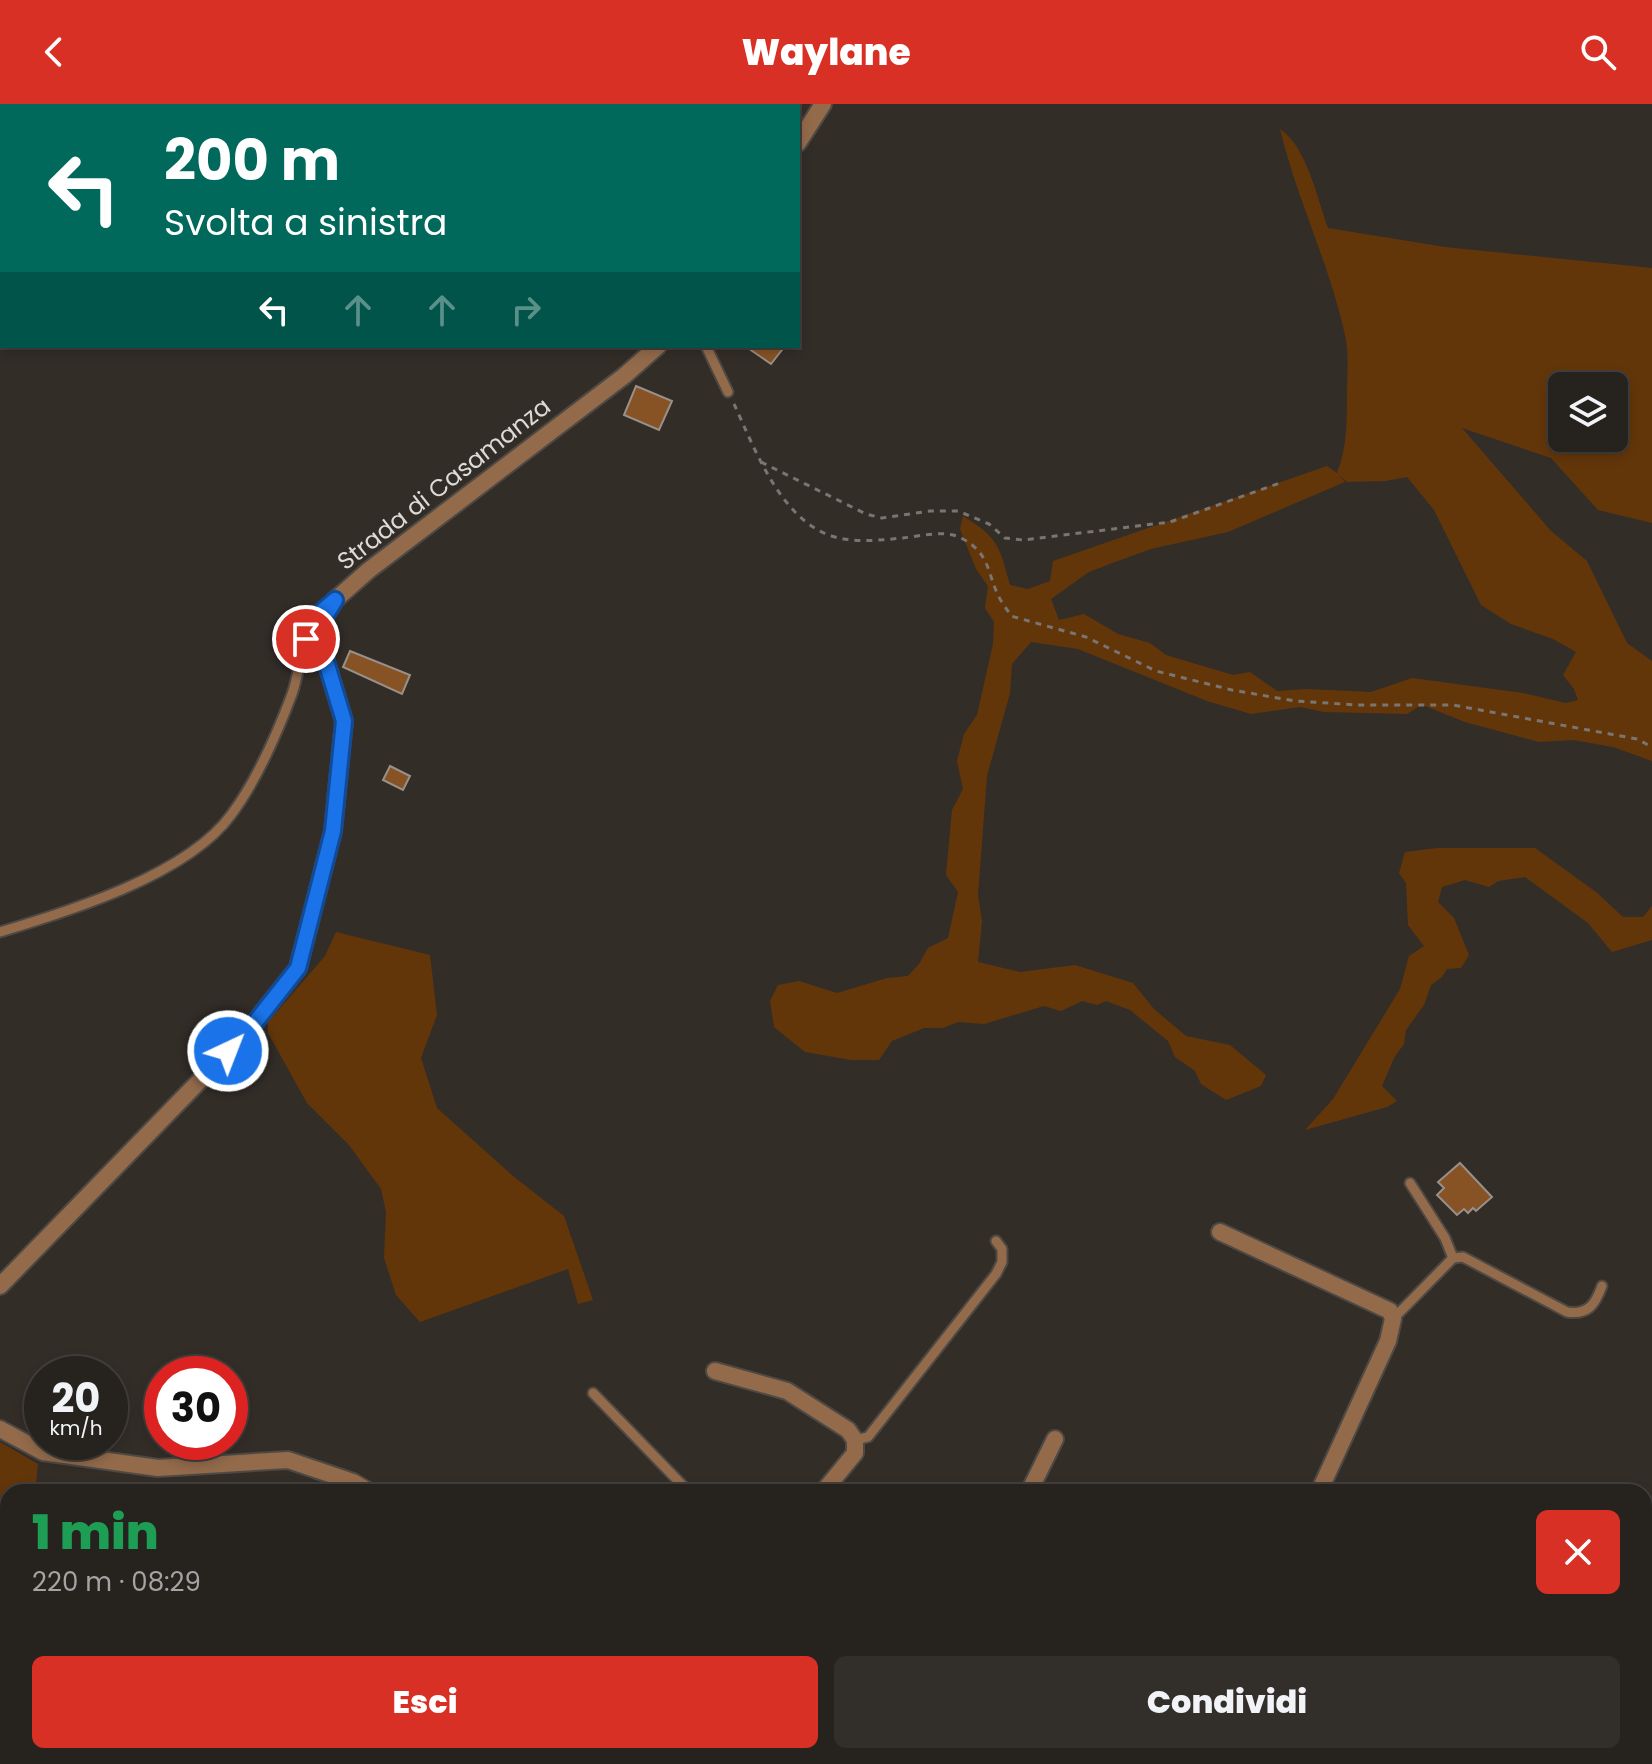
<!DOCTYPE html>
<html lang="it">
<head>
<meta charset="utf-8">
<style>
  :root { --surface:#26221e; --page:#322f2b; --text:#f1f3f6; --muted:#a4a4a4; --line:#423f3c; --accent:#d93025 }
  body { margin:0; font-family:Poppins,sans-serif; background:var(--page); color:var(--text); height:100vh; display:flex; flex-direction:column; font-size:30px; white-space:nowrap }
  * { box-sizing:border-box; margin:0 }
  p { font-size:26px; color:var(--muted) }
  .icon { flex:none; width:44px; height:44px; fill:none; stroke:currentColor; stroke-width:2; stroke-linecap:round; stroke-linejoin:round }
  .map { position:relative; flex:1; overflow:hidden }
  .drawer { position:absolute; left:0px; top:1380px; width:1652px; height:280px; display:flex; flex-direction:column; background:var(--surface); border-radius:24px 24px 0 0; box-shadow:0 4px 12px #0003,0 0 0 2px var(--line) }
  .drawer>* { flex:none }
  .banner { position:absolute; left:0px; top:0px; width:800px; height:244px; box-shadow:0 4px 12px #0003,0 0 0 2px var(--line); background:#00695c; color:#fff; overflow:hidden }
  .controls { position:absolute; left:1548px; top:268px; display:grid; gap:16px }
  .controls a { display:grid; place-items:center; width:80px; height:80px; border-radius:12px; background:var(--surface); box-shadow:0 4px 12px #0003,0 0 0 2px var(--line); font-size:40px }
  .speed { position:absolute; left:24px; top:1252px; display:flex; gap:16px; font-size:40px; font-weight:700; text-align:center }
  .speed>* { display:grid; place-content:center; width:104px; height:104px; border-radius:50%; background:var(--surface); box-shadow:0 4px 12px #0003,0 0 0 2px var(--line); line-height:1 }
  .speed small { font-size:20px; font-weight:400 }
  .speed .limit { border:12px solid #d22; background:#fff; color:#111 }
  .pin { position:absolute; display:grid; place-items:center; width:68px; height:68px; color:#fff; margin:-34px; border:4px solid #fff; border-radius:50%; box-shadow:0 2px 8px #0007 }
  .me { position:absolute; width:88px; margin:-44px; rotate:43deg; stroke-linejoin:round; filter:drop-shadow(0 0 6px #0008) }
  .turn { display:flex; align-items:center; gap:28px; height:168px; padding:0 32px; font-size:36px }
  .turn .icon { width:104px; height:104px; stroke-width:2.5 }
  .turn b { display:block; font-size:56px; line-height:68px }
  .lanes { display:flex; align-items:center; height:76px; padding:0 32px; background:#0003; justify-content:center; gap:40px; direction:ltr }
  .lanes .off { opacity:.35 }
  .round { display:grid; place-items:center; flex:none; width:84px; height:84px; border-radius:12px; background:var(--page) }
  .summary { display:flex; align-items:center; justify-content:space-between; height:136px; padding:0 32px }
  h1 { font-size:48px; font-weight:800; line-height:60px; color:#1e9e55 }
  .cta { display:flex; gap:16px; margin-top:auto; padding:16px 32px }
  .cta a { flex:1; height:92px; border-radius:12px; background:var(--accent); color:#fff; font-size:32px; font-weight:800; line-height:92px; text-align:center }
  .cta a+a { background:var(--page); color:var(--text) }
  header { display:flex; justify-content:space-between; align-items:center; height:104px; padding:0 32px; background:var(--accent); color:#fff; font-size:36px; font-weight:800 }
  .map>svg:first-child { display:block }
  .green { fill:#63360a; fill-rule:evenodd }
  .building { fill:#875325; stroke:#98908a; stroke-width:2 }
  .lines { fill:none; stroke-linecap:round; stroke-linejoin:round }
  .service-casing { stroke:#4e4944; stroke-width:13 }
  .minor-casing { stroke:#4e4944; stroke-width:20 }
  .path { stroke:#7a7571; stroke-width:3; stroke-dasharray:6 6; stroke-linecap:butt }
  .service { stroke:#936b4b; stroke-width:9 }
  .minor { stroke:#936b4b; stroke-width:16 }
  .route-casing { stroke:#114b97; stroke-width:20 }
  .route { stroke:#1a73e8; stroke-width:14 }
  .labels { text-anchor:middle; stroke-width:7; stroke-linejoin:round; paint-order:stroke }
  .street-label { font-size:24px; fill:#dedad7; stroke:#332d28 }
</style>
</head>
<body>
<header><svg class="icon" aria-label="back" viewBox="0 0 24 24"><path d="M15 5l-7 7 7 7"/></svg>Waylane<svg class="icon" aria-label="search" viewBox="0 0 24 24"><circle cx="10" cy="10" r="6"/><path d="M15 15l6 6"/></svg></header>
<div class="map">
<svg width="1652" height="1660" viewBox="0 0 1652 1660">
  <rect width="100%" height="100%" fill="#332d28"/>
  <g class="green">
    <path d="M 1280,25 C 1307,43 1317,94 1328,124 L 1445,143 L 1652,164 L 1652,419 L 1598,406 L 1551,354 L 1462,324 L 1551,427 L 1587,457 L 1627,539 L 1652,557 L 1652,657 L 1613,643 L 1573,636 L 1539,638 L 1465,618 L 1425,602 L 1418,603 L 1407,610 L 1324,608 L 1300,603 L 1251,610 L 1207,597 L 1078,545 L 1031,538 L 1012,560 L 1010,589 L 987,672 L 978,791 L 982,817 L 978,858 L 1020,868 L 1075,861 L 1133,879 L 1154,905 L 1186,932 L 1230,941 L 1266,971 L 1261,982 L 1226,996 L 1201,980 L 1195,967 L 1175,953 L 1168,937 L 1130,906 L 1106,897 L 1097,901 L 1082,897 L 1061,907 L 1044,902 L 984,920 L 958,918 L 943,924 L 924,924 L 892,937 L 879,956 L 851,956 L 805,948 L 774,923 L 770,897 L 778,881 L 799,877 L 837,889 L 887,874 L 908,872 L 919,860 L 928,844 L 948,834 L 958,788 L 946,771 L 952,706 L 963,685 L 957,657 L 964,630 L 977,611 L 993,540 L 994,518 L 985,504 L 988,482 L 976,465 L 960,425 L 963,412 C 999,434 999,442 1010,481 L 1028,485 L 1050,477 L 1053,457 L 1327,362 L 1337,369 C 1347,344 1347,318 1347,291 C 1347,273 1349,253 1346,236 C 1331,163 1297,96 1280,25 ZM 1562,282 L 1614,282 L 1614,334 L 1562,334 ZM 1339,371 L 1347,378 L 1385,377 L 1407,373 L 1434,406 L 1481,501 L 1511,520 L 1553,535 L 1576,548 L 1563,571 L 1574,585 L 1578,596 L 1566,599 L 1523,589 L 1412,574 L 1371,588 L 1307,585 L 1277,587 L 1250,568 L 1233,571 L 1166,551 L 1150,539 L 1118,530 L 1084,510 L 1059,516 L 1051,495 L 1089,468 L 1115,458 L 1151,445 L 1228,428 L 1345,378 Z"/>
    <polygon points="1437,744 1535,744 1596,788 1623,813 1643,813 1652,802 1652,836 1612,848 1588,819 1525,773 1498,777 1489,783 1465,776 1442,783 1438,798 1454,814 1469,851 1461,864 1447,865 1442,873 1431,881 1424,901 1406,926 1404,940 1395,952 1382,982 1397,997 1387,1003 1305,1026 1333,995 1400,885 1409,852 1424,842 1408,821 1406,779 1399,769 1405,748"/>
    <polygon points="336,828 430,851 437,911 421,954 437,1004 513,1072 564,1112 593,1196 578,1200 568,1165 420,1218 396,1191 384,1154 386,1108 381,1085 349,1041 307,999 268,929 268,918 325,852"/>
    <polygon points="0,1338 38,1360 35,1388 8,1388 8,1456 0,1454"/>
  </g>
  <g class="building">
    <polygon points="745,242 785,242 771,260"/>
    <polygon points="636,282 672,297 659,326 624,311"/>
    <polygon points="350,547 410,571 402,590 343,563"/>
    <polygon points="390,662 410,672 403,686 383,676"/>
    <polygon points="1460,1059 1492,1093 1476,1107 1473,1104 1468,1109 1464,1105 1457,1111 1437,1091 1444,1084 1438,1078"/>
  </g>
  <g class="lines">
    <defs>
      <g id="service">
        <polyline points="706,242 728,288"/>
        <path d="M 0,828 C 70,807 187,771 231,711 C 257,676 277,630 292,590 C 302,563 300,526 323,506"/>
        <path d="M 1453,1154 L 1463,1153 L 1567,1208 C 1588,1211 1595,1201 1602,1182"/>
        <polyline points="1393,1215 1453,1154 1445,1134 1410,1079"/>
        <polyline points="593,1289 689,1388"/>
        <polyline points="855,1336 868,1333 996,1170 1002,1158 1002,1145 996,1137"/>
        <polyline points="781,1660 782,1652"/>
      </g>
      <g id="minor">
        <polyline points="798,39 823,0"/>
        <polyline points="1220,1128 1390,1207 1393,1215 1388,1237 1319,1388"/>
        <polyline points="0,1182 249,926 298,864 333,727 344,617 321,541 322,517 335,496 369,466 624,272 658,242"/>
        <polyline points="715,1267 787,1287 848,1326 855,1336 855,1349 823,1388"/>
        <polyline points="0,1325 43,1348 158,1364 288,1356 353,1378 370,1388"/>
        <polyline points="1029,1388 1055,1335"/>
        <polyline points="1644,1541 1652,1536"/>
        <polyline points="1644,1644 1652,1631"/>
        <polyline points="370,1660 378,1652"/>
        <polyline points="532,1660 551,1652"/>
        <polyline points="948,1660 950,1652"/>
        <polyline points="1216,1660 1225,1652"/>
        <polyline points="1390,1660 1393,1652"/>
        <polyline points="1470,1660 1477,1652"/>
        <polyline points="1636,1660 1640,1652"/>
      </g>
    </defs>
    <use href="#service" class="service-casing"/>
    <use href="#minor" class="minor-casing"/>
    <g class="path">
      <path d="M 734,300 C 755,345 781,418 835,433 C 857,439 880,436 903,434 C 921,432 947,425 963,435 C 990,450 987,468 998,491 C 1001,498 1007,505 1011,512 L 1086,533 L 1156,567 L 1232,586 L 1295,597 L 1358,601 L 1453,601 L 1637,635 L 1652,643"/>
      <polyline points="761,358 866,410 882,414 930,407 958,407 989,420 1005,434 1023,436 1170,418 1280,379"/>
    </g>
    <use href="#service" class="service"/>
    <use href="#minor" class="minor"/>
  </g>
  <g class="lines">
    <defs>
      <polyline id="route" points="228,947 249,926 298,864 333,727 344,617 321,541 322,517 335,496 315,513 306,535"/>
    </defs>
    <use href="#route" class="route-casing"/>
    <use href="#route" class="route"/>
  </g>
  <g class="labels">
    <g class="street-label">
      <text transform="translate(444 380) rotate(-38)" y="8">Strada di Casamanza</text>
    </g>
  </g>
</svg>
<div class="controls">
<a><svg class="icon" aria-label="layers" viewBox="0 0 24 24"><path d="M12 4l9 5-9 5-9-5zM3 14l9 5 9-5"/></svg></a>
</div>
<div class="speed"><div>20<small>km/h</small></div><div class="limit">30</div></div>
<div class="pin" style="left:306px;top:535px;background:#d93025"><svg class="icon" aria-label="arrive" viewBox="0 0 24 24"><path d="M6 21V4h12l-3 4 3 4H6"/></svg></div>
<svg class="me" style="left:228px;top:947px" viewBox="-20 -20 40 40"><circle r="17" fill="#1a73e8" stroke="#fff" stroke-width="3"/><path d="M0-11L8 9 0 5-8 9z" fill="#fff"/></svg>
<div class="banner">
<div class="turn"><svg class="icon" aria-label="left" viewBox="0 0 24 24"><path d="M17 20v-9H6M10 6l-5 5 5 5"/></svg><div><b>200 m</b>Svolta a sinistra</div></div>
<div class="lanes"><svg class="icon" aria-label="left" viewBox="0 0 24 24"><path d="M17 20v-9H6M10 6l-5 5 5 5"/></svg><svg class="icon off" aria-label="ahead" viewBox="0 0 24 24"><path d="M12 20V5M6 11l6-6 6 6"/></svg><svg class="icon off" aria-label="ahead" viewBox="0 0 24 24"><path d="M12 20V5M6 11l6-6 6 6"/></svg><svg class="icon off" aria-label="right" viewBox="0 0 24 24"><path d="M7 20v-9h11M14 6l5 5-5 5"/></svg></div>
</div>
<section class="drawer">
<div class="summary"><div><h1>1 min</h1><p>220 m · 08:29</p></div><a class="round" style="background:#d93025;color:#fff"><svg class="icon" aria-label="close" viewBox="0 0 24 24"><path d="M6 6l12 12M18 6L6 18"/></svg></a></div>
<div class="cta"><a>Esci</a><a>Condividi</a></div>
</section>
</div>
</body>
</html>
